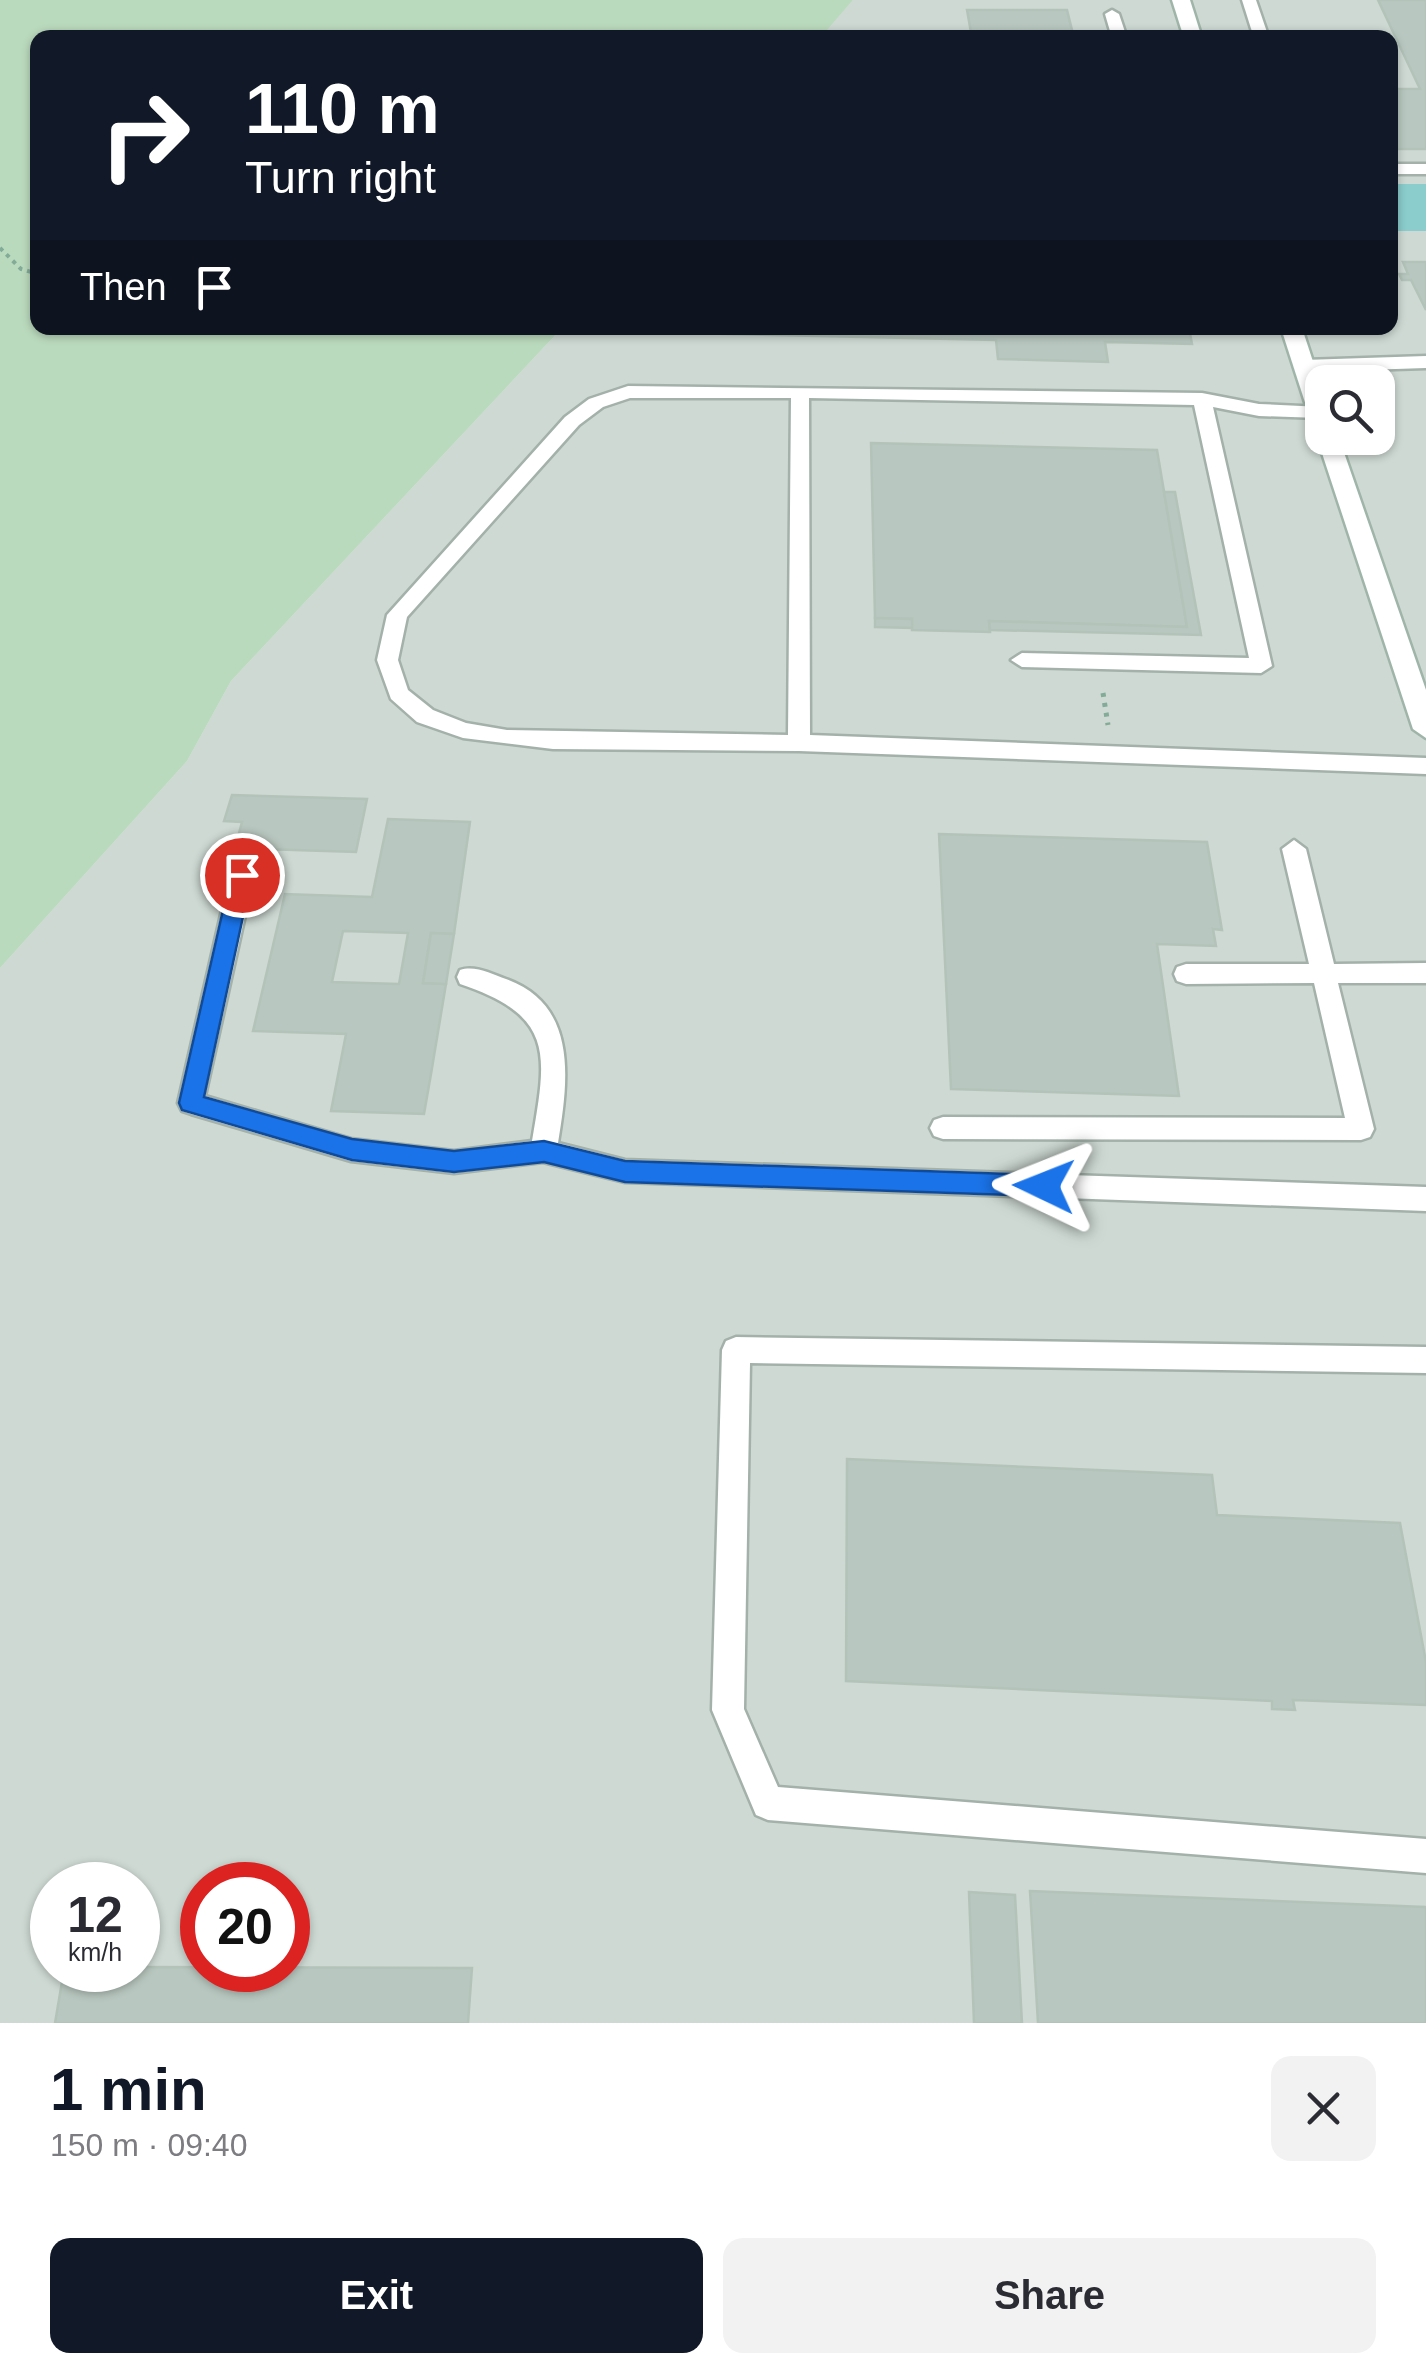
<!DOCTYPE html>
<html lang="en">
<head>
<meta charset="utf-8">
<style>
  :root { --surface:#fff; --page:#f2f2f3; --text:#2b2b33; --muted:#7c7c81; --accent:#111827 }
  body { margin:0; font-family:Helvetica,sans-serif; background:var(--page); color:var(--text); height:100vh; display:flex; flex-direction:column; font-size:38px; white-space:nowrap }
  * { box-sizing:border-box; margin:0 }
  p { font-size:32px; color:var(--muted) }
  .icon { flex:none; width:55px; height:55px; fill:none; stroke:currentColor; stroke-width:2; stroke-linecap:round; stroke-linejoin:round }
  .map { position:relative; height:2023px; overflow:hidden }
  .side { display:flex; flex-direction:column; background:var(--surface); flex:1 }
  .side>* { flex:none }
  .banner { position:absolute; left:30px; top:30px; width:1368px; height:305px; border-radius:20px; box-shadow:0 2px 8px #0004; background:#111827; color:#fff; overflow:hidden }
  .buttons { position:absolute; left:1305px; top:365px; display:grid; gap:20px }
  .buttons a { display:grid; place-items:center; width:90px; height:90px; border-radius:20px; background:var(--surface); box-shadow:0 2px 8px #0004; font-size:50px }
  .speed { position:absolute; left:30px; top:1862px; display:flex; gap:20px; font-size:50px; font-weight:700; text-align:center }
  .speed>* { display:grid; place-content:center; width:130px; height:130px; border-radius:50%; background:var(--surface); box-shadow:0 2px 8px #0004; line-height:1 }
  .speed small { font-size:25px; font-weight:400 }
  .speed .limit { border:15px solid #d22; background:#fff; color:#111 }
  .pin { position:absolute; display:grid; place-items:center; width:85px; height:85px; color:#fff; margin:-42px; border:5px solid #fff; border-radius:50%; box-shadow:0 2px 10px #0007 }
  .me { position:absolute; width:110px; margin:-55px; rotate:272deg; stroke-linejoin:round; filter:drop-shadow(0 0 8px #0008) }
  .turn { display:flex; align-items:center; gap:35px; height:210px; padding:0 50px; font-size:45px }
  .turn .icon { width:130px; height:130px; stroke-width:2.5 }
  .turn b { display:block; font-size:70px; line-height:85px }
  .then { display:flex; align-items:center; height:95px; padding:0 50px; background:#0003; gap:20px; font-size:38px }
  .round { display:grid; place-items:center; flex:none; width:105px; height:105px; border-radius:20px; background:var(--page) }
  .overview { display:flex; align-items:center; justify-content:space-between; height:170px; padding:0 50px }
  h1 { font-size:60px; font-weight:600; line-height:75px; color:var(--accent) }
  .button { display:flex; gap:20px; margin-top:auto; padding:20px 50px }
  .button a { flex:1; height:115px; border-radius:20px; background:var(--accent); color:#fff; font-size:40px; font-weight:600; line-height:115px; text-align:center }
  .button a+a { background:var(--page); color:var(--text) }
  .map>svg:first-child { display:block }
  .built { fill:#ced9d3; fill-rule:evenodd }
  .green { fill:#badabd }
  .water { fill:#8bcccc }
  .building { fill:#b8c7bf; stroke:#b3c3ba; stroke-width:2.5; fill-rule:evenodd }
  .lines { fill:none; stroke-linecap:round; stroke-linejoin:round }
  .lane-casing { stroke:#a3b1aa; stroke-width:5 }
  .secondary-casing { stroke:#a0b5aa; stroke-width:5 }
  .path-far1 { stroke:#82ab98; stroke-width:4; stroke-dasharray:4 5; stroke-linecap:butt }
  .path { stroke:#82ab98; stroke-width:5; stroke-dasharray:4 6; stroke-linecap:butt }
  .lane { fill:#fff; fill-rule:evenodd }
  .secondary { fill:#fff; fill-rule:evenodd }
  .route { fill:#1a73e8; stroke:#114b97; stroke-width:2.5 }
</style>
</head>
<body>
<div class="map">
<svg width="1426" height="2023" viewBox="0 0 1426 2023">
  <rect width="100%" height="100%" fill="#e0eae4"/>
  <path class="built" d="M 853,0 L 1426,0 L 1426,2023 L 0,2023 L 0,968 L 187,761 L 231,681 L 562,328 L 1390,328 L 1390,38 L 820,37 ZM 1322,382 L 1378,382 L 1378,438 L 1322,438 ZM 52,1885 L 138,1885 L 138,1970 L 52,1970 ZM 202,1885 L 288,1885 L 288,1970 L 202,1970 Z"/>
  <polygon class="green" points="0,0 853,0 820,38 38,38 38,328 562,328 231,681 187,761 0,968"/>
  <rect class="water" x="1390" y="184" width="36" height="47"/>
  <g class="building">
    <polygon points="1378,0 1426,0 1426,149 1390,149 1390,89 1420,89"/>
    <polygon points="967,10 1067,10 1074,38 972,38"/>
    <polygon points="1403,262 1426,262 1426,310 1411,280 1402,280 1399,274 1408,274"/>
    <polygon points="641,328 1189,328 1192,344 1105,342 1108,362 998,359 996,340 640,332"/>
    <polygon points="871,443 1157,450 1187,627 989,621 990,632 912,630 912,619 875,618"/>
    <polygon points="1164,492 1175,492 1201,635 990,630 989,621 1187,627"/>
    <polygon points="875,618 912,619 912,628 875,627"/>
    <polygon points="232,795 367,799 356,852 235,848 242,822 224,821"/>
    <path d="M 388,819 L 470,822 L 454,934 L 431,933 L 423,983 L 446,984 L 431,1074 L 424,1114 L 331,1111 L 346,1034 L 253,1031 L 285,894 L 372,897 ZM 343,931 L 408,933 L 399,984 L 332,982 Z"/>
    <polygon points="939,834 1207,842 1222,930 1213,929 1216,946 1157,944 1179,1096 951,1089"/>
    <polygon points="431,933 454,934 446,984 423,983"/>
    <polygon points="847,1459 1212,1475 1217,1515 1400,1523 1426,1662 1426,1705 1293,1700 1295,1710 1272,1709 1272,1701 846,1681"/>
    <polygon points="1030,1891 1426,1907 1426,2023 1038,2023"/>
    <polygon points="969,1892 1015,1895 1022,2023 974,2023"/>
    <polygon points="138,1967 472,1968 468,2023 55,2023 64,1970"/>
  </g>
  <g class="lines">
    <defs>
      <g id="lane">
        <polygon points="1242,0 1256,0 1269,38 1254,38"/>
        <polygon points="1112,10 1119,14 1127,38 1112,38 1105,14"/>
        <rect x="1390" y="164" width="36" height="10"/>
        <polygon points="1426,356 1426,368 1304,372 1295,366 1304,360"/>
        <path d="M 628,386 L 1202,393 L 1259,404 L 1322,407 L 1319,418 L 1259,416 L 1213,407 L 1272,666 L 1261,673 L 1022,667 L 1011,660 L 1022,653 L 1249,658 L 1194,405 L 809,398 L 810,735 L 1426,758 L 1426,774 L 799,751 L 553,749 L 463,738 L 417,722 L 391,699 L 377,660 L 387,615 L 565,417 L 589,399 ZM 630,398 L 791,398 L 788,735 L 507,730 L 466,723 L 433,710 L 408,690 L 398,660 L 407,617 L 579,425 L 603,407 Z"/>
        <polygon points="1294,840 1306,849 1334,964 1426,963 1426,983 1338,983 1374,1129 1370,1137 1361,1140 943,1139 934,1136 930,1128 934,1120 943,1117 1345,1118 1314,983 1186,984 1177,981 1174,974 1177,967 1186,964 1309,964 1282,849"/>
        <path d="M 242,866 L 254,875 L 205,1096 L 351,1139 L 454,1151 L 532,1141 C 547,1053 555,1016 460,984 L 457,977 L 460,970 C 475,965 492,974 506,979 C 579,1005 568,1082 558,1143 L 625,1160 L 1426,1187 L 1426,1211 L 625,1182 L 543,1162 L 454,1173 L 351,1161 L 191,1114 L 182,1111 L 178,1103 L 230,875 Z"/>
        <polygon points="736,1337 1426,1347 1426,1373 750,1363 744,1709 778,1787 1426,1839 1426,1873 768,1820 756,1815 712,1710 722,1350 726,1341"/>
      </g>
      <g id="secondary">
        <polygon points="1172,0 1190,0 1202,38 1184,38"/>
        <polygon points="1281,328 1302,328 1322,389 1322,428 1311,421"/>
        <polygon points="1322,432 1322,438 1339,438 1426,690 1426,738 1413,729 1317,438"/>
      </g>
    </defs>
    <use href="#lane" class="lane-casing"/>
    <use href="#secondary" class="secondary-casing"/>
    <polyline class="path-far1" points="0,248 21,269 38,274"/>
    <polyline class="path" points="1103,693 1108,725"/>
    <use href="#lane" class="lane"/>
    <use href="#secondary" class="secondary"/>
  </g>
  <polygon class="route" points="242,867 252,875 204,1097 352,1139 454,1151 544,1141 625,1161 1044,1175 1057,1186 1044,1196 625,1182 544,1162 454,1172 352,1160 182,1110 179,1103 231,875"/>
</svg>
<div class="buttons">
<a><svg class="icon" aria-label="search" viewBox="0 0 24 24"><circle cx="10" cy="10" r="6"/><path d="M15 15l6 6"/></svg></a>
</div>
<div class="speed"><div>12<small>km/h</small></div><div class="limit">20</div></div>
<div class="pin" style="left:242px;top:875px;background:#d93025"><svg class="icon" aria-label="arrive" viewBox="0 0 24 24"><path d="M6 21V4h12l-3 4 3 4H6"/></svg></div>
<svg class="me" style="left:1044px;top:1186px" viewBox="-20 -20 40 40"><path d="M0-17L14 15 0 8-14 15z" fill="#1a73e8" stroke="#fff" stroke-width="4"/></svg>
<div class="banner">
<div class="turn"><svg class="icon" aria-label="right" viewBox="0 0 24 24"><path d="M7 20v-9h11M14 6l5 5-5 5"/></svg><div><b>110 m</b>Turn right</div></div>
<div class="then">Then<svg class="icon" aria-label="arrive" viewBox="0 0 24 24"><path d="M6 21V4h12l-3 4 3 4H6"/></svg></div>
</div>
</div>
<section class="side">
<div class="overview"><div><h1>1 min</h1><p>150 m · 09:40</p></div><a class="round"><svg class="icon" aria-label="close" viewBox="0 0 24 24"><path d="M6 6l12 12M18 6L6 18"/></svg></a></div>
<div class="button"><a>Exit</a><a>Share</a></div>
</section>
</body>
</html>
